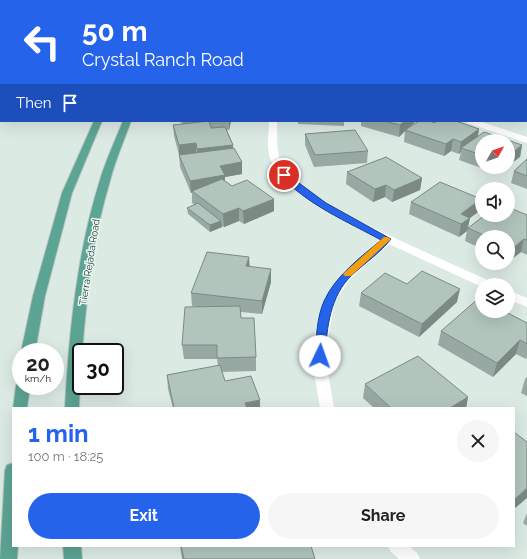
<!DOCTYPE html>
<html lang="en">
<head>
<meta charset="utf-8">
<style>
  :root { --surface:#fff; --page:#f6f6f6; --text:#222; --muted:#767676; --accent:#2563eb }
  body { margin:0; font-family:Raleway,sans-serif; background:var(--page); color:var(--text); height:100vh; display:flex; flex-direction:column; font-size:15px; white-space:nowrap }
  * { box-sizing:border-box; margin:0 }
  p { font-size:13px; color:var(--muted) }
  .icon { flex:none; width:22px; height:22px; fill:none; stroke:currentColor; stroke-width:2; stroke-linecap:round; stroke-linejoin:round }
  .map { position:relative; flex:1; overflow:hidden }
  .sheet { position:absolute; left:12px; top:407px; width:503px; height:140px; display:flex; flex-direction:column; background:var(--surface); border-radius:0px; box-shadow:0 4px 16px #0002 }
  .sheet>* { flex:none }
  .banner { position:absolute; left:0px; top:0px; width:527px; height:122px; box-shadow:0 4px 16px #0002; background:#2563eb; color:#fff; overflow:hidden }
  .needle { width:26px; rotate:50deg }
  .tools { position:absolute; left:475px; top:134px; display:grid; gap:8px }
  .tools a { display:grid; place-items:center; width:40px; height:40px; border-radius:50%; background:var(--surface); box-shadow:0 4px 16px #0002; font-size:20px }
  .speed { position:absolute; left:12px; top:343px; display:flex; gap:8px; font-size:20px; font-weight:700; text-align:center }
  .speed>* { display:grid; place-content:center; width:52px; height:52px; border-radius:50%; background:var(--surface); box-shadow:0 4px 16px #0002; line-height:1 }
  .speed small { font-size:10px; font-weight:400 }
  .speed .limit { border:2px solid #111; border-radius:6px; background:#fff; color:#111 }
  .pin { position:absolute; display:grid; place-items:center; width:34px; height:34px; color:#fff; margin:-17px; border:2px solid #fff; border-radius:50%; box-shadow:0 1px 4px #0007 }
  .me { position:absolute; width:44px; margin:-22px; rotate:3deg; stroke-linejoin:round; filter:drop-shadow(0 0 3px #0008) }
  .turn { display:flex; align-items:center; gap:14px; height:84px; padding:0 16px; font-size:18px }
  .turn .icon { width:52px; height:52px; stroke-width:2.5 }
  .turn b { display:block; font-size:28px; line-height:34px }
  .then { display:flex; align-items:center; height:38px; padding:0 16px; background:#0003; gap:8px; font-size:15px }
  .round { display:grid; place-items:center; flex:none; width:42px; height:42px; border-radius:21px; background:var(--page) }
  .summary { display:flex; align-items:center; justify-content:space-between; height:68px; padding:0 16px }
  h1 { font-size:24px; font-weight:700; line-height:30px; color:var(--accent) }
  .primary-button { display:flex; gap:8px; margin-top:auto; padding:8px 16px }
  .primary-button a { flex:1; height:46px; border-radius:24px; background:var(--accent); color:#fff; font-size:16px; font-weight:700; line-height:46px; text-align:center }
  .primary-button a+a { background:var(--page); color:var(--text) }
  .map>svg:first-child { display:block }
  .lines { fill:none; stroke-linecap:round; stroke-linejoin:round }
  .major-casing { stroke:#bbc4c2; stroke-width:2 }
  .minor { fill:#fff; fill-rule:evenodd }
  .major { fill:#5ca493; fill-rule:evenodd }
  .wall { fill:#98a9a3 }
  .shaded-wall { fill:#7c8a84 }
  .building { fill:#b1c5bd; stroke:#7c8a84 }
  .route { fill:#2563eb; stroke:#184099 }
  .slow { fill:#f59e0b }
  .labels { text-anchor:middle; stroke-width:3; stroke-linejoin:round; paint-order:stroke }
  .street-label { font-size:10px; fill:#1d3a33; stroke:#ecf7f2 }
</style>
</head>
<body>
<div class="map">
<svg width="527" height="559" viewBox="0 0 527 559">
  <rect width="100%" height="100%" fill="#dceae4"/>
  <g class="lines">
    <defs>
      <g id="major">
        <rect x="177" y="0" width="6" height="1"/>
        <polygon points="94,121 102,121 72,193 45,296 35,352 21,352 33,296 62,193"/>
        <path d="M 123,121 L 131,121 C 124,141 115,161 110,181 C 93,236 87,295 82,352 L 81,352 L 79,408 L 65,408 C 69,332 77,253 100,180 C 106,160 115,141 123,121 Z"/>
        <polygon points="21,381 21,386 30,386 27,408 13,409 16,386 18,382"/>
        <polygon points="13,463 13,546 18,546 17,559 0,559 5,470 7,465"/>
        <polygon points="63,546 81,546 82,559 64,559"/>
      </g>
    </defs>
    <use href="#major" class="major-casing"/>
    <g class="minor">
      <polygon points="375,0 383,0 384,1 376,1"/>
      <rect x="526" y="38" width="1" height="4"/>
      <rect x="526" y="80" width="1" height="4"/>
      <path d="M 269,121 L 277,121 C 278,135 275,151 282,163 C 301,196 350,216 384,233 C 420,250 456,266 492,282 L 494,285 L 482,285 L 482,287 L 389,244 L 351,278 L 335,301 L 329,333 L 327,367 L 334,408 L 320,408 L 313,367 L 315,333 L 323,301 L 343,272 L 380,239 C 347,223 283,195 270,158 C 266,146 269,133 269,121 Z"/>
      <polygon points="466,121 479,121 527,137 527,143 467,123"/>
      <polygon points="508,290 527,298 527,307 508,299"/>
      <polygon points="388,546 409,546 417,553 420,559 399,559 391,552"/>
    </g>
    <use href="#major" class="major"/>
  </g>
  <g class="wall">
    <polygon points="304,0 375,0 378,1 304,1"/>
    <polygon points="435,0 501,0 505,1 435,1"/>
    <polygon points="511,0 527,0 527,1 515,1"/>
    <rect x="526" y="5" width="1" height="24"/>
    <rect x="526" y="41" width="1" height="25"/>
    <polygon points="1,50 1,110 0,110 0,51"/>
    <rect x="526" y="87" width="1" height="26"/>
    <polygon points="181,121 231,121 229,130 227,130 233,145 233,148 242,162 242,174 225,177 225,181 232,186 274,199 274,211 244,224 239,221 224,227 222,226 222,227 210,232 188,214 187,208 195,205 192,203 192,193 191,193 180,167 179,155 174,136 173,125 182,124"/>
    <polygon points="298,121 344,121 344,126 298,124"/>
    <polygon points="361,121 416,121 409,128 435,123 479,129 478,136 522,145 520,157 482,141 482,167 507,167 498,174 459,160 461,152 459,154 451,151 444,156 404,142 405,131 399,137 361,126"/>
    <polygon points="305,134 368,151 367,163 314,167 305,145"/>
    <polygon points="527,159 527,189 511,183 514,171"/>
    <polygon points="347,172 422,178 420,190 392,202 385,197 373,202 346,184"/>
    <polygon points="481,199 478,212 470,218 468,228 527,215 527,255 521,252 509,261 508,261 508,237 482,237 482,249 465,241 467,231 459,237 409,214 411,202"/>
    <polygon points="250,267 271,269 271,282 262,314 241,312 241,318 256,357 256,371 222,372 225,381 260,408 173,408 168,389 167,375 218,366 217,359 184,359 182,345 198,307 192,306 191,293"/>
    <polygon points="407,284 457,302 419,337 359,306 361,293"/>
    <polygon points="527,323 527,357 526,359 516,354 493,377 438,345 441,331"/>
    <polygon points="527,377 527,396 521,393 525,379"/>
    <polygon points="365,384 468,397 466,408 374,408 363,398"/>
    <polygon points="527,513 527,526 523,523"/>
    <polygon points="180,546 311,546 315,559 182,559"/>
  </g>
  <g class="shaded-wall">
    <polygon points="0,0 35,0 26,1 1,1 1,7 0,8"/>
    <polygon points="333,0 349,0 349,1 330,1"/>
    <rect x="453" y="0" width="18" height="1"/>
    <polygon points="527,45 527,54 526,54 526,46"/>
    <polygon points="229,121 231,121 229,130"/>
    <polygon points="405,121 416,121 406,130 405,130 405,131 399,137 400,125"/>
    <polygon points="479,129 477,140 461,148 461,152 459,154 461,142"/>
    <polygon points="453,139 451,151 444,156 446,144"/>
    <polygon points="196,143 196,155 179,156 179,145"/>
    <polygon points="233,145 233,157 198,161 197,149"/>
    <polygon points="522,145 520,157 508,166 508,156"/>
    <polygon points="242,162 242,174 225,177 225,188 192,191 192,193 191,193 190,181 220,166"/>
    <polygon points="500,167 507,167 498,174"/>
    <polygon points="422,178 420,190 392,202 394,190"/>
    <polygon points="386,185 385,197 373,202 375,189"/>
    <polygon points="274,199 274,211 244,224 243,211"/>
    <polygon points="481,199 478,212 470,218 467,231 459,237 461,224 461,214"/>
    <polygon points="239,208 239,221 224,227 223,214"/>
    <polygon points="221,221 222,227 210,232 210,225"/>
    <polygon points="524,239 521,252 509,261 513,248"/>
    <polygon points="249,257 250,270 246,266"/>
    <polygon points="271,269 271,282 262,314 262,301"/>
    <polygon points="460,289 457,302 419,337 422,324"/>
    <polygon points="520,340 516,354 493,377 497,363"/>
    <polygon points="468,397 466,408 450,408"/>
    <polygon points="260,400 260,408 246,408 245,403"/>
    <polygon points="527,488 527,498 514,509 514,500"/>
  </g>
  <g class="building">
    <polygon points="40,0 72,0 70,1 38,1"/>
    <polygon points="88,0 109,0 108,1 78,1 87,1"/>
    <polygon points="244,0 262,0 265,1 240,1"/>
    <polygon points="324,0 333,0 330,1"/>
    <polygon points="349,0 375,0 378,1 346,1"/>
    <polygon points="462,0 501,0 505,1 460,1"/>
    <rect x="526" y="5" width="1" height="14"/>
    <polygon points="1,50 1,63 0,63 0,51"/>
    <rect x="0" y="66" width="1" height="14"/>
    <rect x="0" y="83" width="1" height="17"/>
    <rect x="526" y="87" width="1" height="14"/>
    <polygon points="209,121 211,128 225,127 233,145 197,149 196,143 179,145 173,125"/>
    <polygon points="384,121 405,121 400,125"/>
    <polygon points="419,121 429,121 435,123 437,121 456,121 479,129 461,142 453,139 446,144 405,130"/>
    <polygon points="355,130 368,151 315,155 305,134"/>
    <polygon points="484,132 522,145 508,156 508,141 482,141 482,155 461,148"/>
    <polygon points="234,148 242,162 220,166 225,175 190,181 179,155"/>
    <polygon points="386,157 422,178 394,190 386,185 375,189 347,172"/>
    <polygon points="527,159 527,176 514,171"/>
    <polygon points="222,179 232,186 247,180 274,199 243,211 239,208 223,214 192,191"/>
    <polygon points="440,182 481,199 461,214 470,218 461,224 411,202"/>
    <polygon points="198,203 221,221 210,225 187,208"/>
    <polygon points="508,207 527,215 527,240 524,239 513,248 508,246 508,237 488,237 468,228 485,215 508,215"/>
    <polygon points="207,252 249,257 246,266 271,269 262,301 191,293"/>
    <polygon points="422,271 460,289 422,324 361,293 385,273 407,284"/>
    <polygon points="479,298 482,300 482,311 504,311 527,323 527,344 520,340 497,363 441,331"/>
    <polygon points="240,306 241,318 254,318 256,357 217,358 217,345 182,345 185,307"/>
    <polygon points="418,356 468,397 450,408 391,408 365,384"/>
    <polygon points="220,365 225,381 251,376 260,400 245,403 247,408 174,408 167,375"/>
    <polygon points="514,432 527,442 527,488 514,500"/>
    <polygon points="181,546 311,546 315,559 184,559"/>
  </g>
  <path class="route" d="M 284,172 L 326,203 L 391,239 C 380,253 365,263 352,275 C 330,296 327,327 325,356 L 324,358 L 317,358 L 315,356 C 316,338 317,317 324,301 C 336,275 361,257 381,240 C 350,223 303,203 281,175 Z"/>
  <polygon class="slow" points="384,237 387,237 391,239 351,276 345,276 343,274 345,272"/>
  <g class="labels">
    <g class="street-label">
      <text transform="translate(89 262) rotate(-81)" y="4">Tierra Rejada Road</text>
    </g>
  </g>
</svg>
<div class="tools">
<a><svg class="needle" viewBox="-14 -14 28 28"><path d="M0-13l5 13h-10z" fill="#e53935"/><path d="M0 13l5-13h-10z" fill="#767676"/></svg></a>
<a><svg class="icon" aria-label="sound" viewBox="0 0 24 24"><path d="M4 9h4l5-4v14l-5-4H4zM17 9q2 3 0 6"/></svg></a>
<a><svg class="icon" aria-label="search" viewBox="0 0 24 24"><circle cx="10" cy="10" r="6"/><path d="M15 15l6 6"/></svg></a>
<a><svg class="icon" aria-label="layers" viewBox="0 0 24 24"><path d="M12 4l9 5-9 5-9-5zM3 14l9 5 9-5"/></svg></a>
</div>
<div class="speed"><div>20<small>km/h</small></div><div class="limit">30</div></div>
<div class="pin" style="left:284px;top:175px;background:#d93025"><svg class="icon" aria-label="arrive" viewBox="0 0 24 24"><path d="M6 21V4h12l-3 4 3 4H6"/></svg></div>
<svg class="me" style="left:320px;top:356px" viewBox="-20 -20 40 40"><circle r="19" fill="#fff"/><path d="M0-13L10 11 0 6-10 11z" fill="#2563eb"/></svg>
<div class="banner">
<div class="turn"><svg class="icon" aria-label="left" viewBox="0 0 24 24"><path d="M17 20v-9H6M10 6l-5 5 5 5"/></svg><div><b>50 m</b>Crystal Ranch Road</div></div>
<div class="then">Then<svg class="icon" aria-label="arrive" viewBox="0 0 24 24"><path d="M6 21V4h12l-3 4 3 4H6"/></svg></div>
</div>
<section class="sheet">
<div class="summary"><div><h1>1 min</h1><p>100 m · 18:25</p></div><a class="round"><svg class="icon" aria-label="close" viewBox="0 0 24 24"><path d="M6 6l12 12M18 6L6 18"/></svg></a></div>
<div class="primary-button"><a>Exit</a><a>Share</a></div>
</section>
</div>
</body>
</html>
